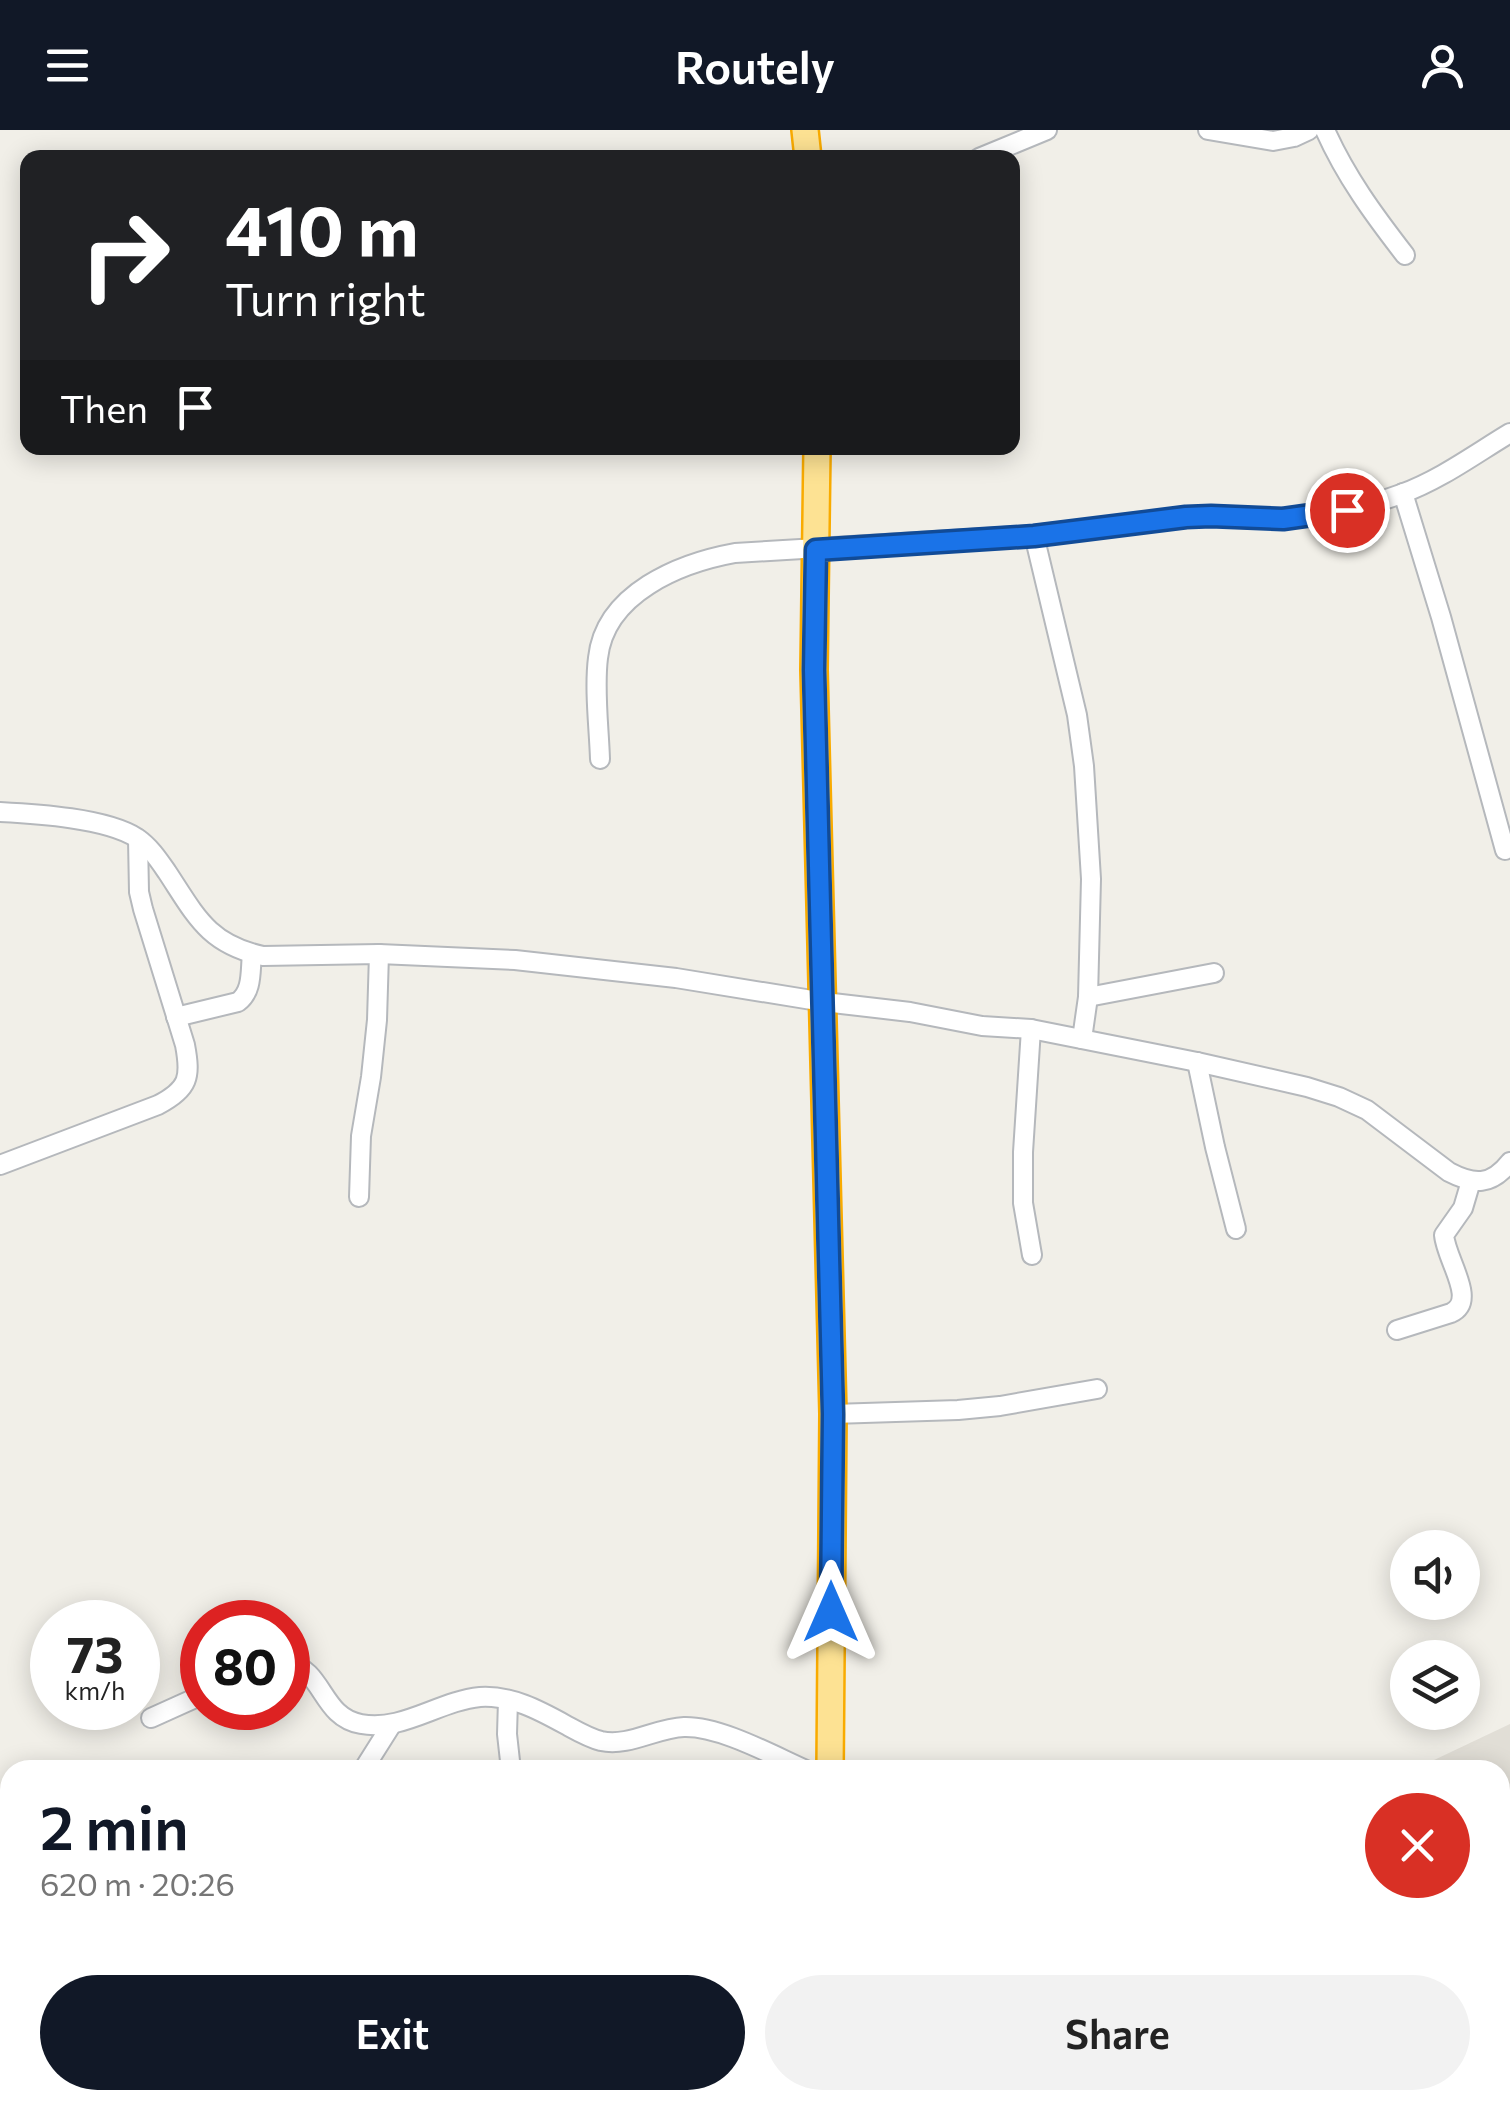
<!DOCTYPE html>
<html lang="en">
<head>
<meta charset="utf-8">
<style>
  :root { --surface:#fff; --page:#f2f2f2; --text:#222; --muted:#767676; --accent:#111827 }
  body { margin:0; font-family:Commissioner,sans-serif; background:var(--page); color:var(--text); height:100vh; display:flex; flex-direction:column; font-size:38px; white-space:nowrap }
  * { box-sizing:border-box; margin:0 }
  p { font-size:32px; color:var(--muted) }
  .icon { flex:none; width:55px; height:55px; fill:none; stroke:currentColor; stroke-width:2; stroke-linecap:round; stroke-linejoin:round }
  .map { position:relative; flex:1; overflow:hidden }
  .panel { position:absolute; left:0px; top:1630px; width:1510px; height:350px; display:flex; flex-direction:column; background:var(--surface); border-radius:30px 30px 0 0; box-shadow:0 5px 25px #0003 }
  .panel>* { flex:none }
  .hud { position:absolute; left:20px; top:20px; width:1000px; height:305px; border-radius:20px; box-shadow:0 5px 25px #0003; background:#202124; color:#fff; overflow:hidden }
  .controls { position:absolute; left:1390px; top:1400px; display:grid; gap:20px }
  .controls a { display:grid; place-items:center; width:90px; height:90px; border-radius:50%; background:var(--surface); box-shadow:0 5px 25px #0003; font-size:50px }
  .speed { position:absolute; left:30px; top:1470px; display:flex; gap:20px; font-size:50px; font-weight:700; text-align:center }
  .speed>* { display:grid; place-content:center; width:130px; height:130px; border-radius:50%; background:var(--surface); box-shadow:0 5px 25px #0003; line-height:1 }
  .speed small { font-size:25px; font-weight:400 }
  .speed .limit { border:15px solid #d22; background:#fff; color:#111 }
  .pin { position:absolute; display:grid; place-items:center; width:85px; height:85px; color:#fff; margin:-42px; border:5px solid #fff; border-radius:50%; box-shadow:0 2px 10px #0007 }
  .me { position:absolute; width:110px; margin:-55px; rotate:0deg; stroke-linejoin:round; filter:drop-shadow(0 0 8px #0008) }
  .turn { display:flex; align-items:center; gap:35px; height:210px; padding:0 40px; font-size:45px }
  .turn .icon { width:130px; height:130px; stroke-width:2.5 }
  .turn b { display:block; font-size:70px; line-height:85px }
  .then { display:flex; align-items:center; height:95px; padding:0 40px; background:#0003; gap:20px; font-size:38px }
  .round { display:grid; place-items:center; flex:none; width:105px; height:105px; border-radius:52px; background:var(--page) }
  .overview { display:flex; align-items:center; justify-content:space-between; height:170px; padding:0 40px }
  h1 { font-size:60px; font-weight:600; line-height:75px; color:var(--accent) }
  .primary-button { display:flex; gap:20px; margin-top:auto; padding:20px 40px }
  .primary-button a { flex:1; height:115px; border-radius:60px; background:var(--accent); color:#fff; font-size:40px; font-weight:600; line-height:115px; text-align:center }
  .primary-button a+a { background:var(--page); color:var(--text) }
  header { display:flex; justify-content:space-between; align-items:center; height:130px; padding:0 40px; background:var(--accent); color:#fff; font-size:45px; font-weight:600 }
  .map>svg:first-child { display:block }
  .education { fill:#e1ded6 }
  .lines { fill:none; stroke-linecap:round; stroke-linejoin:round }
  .minor-casing { stroke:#b5b8bc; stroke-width:22 }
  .highway-casing { stroke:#f9ab00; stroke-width:30 }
  .minor { stroke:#fff; stroke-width:18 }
  .highway { stroke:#fde293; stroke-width:25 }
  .route-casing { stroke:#114b97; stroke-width:25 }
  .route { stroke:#1a73e8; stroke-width:18 }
</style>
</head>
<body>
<header><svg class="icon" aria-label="menu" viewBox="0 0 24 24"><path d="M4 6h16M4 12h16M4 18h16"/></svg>Routely<svg class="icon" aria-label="person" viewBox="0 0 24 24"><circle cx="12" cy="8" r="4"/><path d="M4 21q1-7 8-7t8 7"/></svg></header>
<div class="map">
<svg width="1510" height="1980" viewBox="0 0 1510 1980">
  <rect width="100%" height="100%" fill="#f1efe8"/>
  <polygon class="education" points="1510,1594 1510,1980 1395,1980 1389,1970 1500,1970 1500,1640 1413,1640"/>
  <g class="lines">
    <defs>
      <g id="minor">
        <polyline points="1208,0 1273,11 1294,7 1309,0"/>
        <path d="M 1325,0 C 1346,47 1374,85 1405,125"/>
        <polyline points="979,28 1047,0"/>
        <polyline points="1403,363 1441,487 1505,720"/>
        <polyline points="1034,405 1077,585 1084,636 1091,749 1088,867 1082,909"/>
        <path d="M 600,629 C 599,598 594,559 598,528 C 605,463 680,433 735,423 L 1034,405 L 1186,387 C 1217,385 1248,390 1279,389 C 1320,387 1363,378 1401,364 C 1440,350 1475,324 1510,303"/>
        <path d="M 0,682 C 37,684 106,688 137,708 C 150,717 158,729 167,742 C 196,786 208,814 263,826 L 379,824 L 515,830 L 676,848 L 824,872 L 910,882 L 982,896 L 1031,899 L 1197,932 L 1307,957 L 1339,967 L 1367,980 L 1449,1042 C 1474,1055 1491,1056 1510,1032"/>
        <polyline points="1088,867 1214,843"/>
        <path d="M 176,887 L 238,872 C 253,861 250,841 252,824"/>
        <polyline points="1031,899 1023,1022 1023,1073 1032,1125"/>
        <polyline points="1197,932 1215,1017 1236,1099"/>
        <path d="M 0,1035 L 158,975 C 189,959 191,947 185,915 L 143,779 L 139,762 L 138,709"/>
        <polyline points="359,1067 361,1006 371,947 377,890 379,824"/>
        <path d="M 1397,1200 L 1451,1183 C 1478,1171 1446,1130 1444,1105 L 1463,1078 L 1471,1051"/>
        <polyline points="833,1284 958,1280 1000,1276 1097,1259"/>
        <path d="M 288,1533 C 324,1540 321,1587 361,1594 C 402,1602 439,1571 480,1567 C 511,1565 539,1580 566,1595 C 577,1601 589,1608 601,1611 C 629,1617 656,1598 684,1597 C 720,1596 772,1625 806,1640"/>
        <polyline points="508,1570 507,1604 511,1640"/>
        <polyline points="151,1588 202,1565"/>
        <polyline points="363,1640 392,1594"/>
        <polyline points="1500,1911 1510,1905"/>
        <polyline points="1500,1948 1510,1950"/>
        <polyline points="416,1970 418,1980"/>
        <polyline points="1049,1980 1059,1970"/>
        <polyline points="1348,1980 1355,1970"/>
        <polyline points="1395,1980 1410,1970"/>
      </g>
      <g id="highway">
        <polyline points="805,0 808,28"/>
        <polyline points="817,318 814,540 833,1284 830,1640"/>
        <polyline points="833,1970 833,1980"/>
      </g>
    </defs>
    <use href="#minor" class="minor-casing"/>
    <use href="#highway" class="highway-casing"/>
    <use href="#minor" class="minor"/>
    <use href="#highway" class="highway"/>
  </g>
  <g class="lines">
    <defs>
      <polyline id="route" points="831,1482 833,1284 814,540 816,420 1034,406 1186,387 1211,386 1283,389 1347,380"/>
    </defs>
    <use href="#route" class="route-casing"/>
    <use href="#route" class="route"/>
  </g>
</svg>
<div class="controls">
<a><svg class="icon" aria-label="sound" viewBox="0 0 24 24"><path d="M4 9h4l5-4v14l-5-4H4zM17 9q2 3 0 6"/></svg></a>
<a><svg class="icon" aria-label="layers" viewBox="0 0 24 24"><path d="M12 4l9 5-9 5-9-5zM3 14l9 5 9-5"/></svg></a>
</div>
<div class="speed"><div>73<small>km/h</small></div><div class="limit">80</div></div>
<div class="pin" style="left:1347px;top:380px;background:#d93025"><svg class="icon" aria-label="arrive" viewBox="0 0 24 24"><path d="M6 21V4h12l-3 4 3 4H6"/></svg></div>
<svg class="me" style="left:831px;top:1482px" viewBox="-20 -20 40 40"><path d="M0-17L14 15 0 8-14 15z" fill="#1a73e8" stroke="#fff" stroke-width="4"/></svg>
<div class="hud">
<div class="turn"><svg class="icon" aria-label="right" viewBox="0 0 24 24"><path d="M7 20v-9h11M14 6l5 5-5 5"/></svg><div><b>410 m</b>Turn right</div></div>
<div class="then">Then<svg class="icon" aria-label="arrive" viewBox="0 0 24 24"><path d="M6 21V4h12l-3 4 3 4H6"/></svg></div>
</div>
<section class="panel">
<div class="overview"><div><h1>2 min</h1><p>620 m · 20:26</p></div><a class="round" style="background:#d93025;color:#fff"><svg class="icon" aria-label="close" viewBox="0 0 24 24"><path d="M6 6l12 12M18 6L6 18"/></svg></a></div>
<div class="primary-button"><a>Exit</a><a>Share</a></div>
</section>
</div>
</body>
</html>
